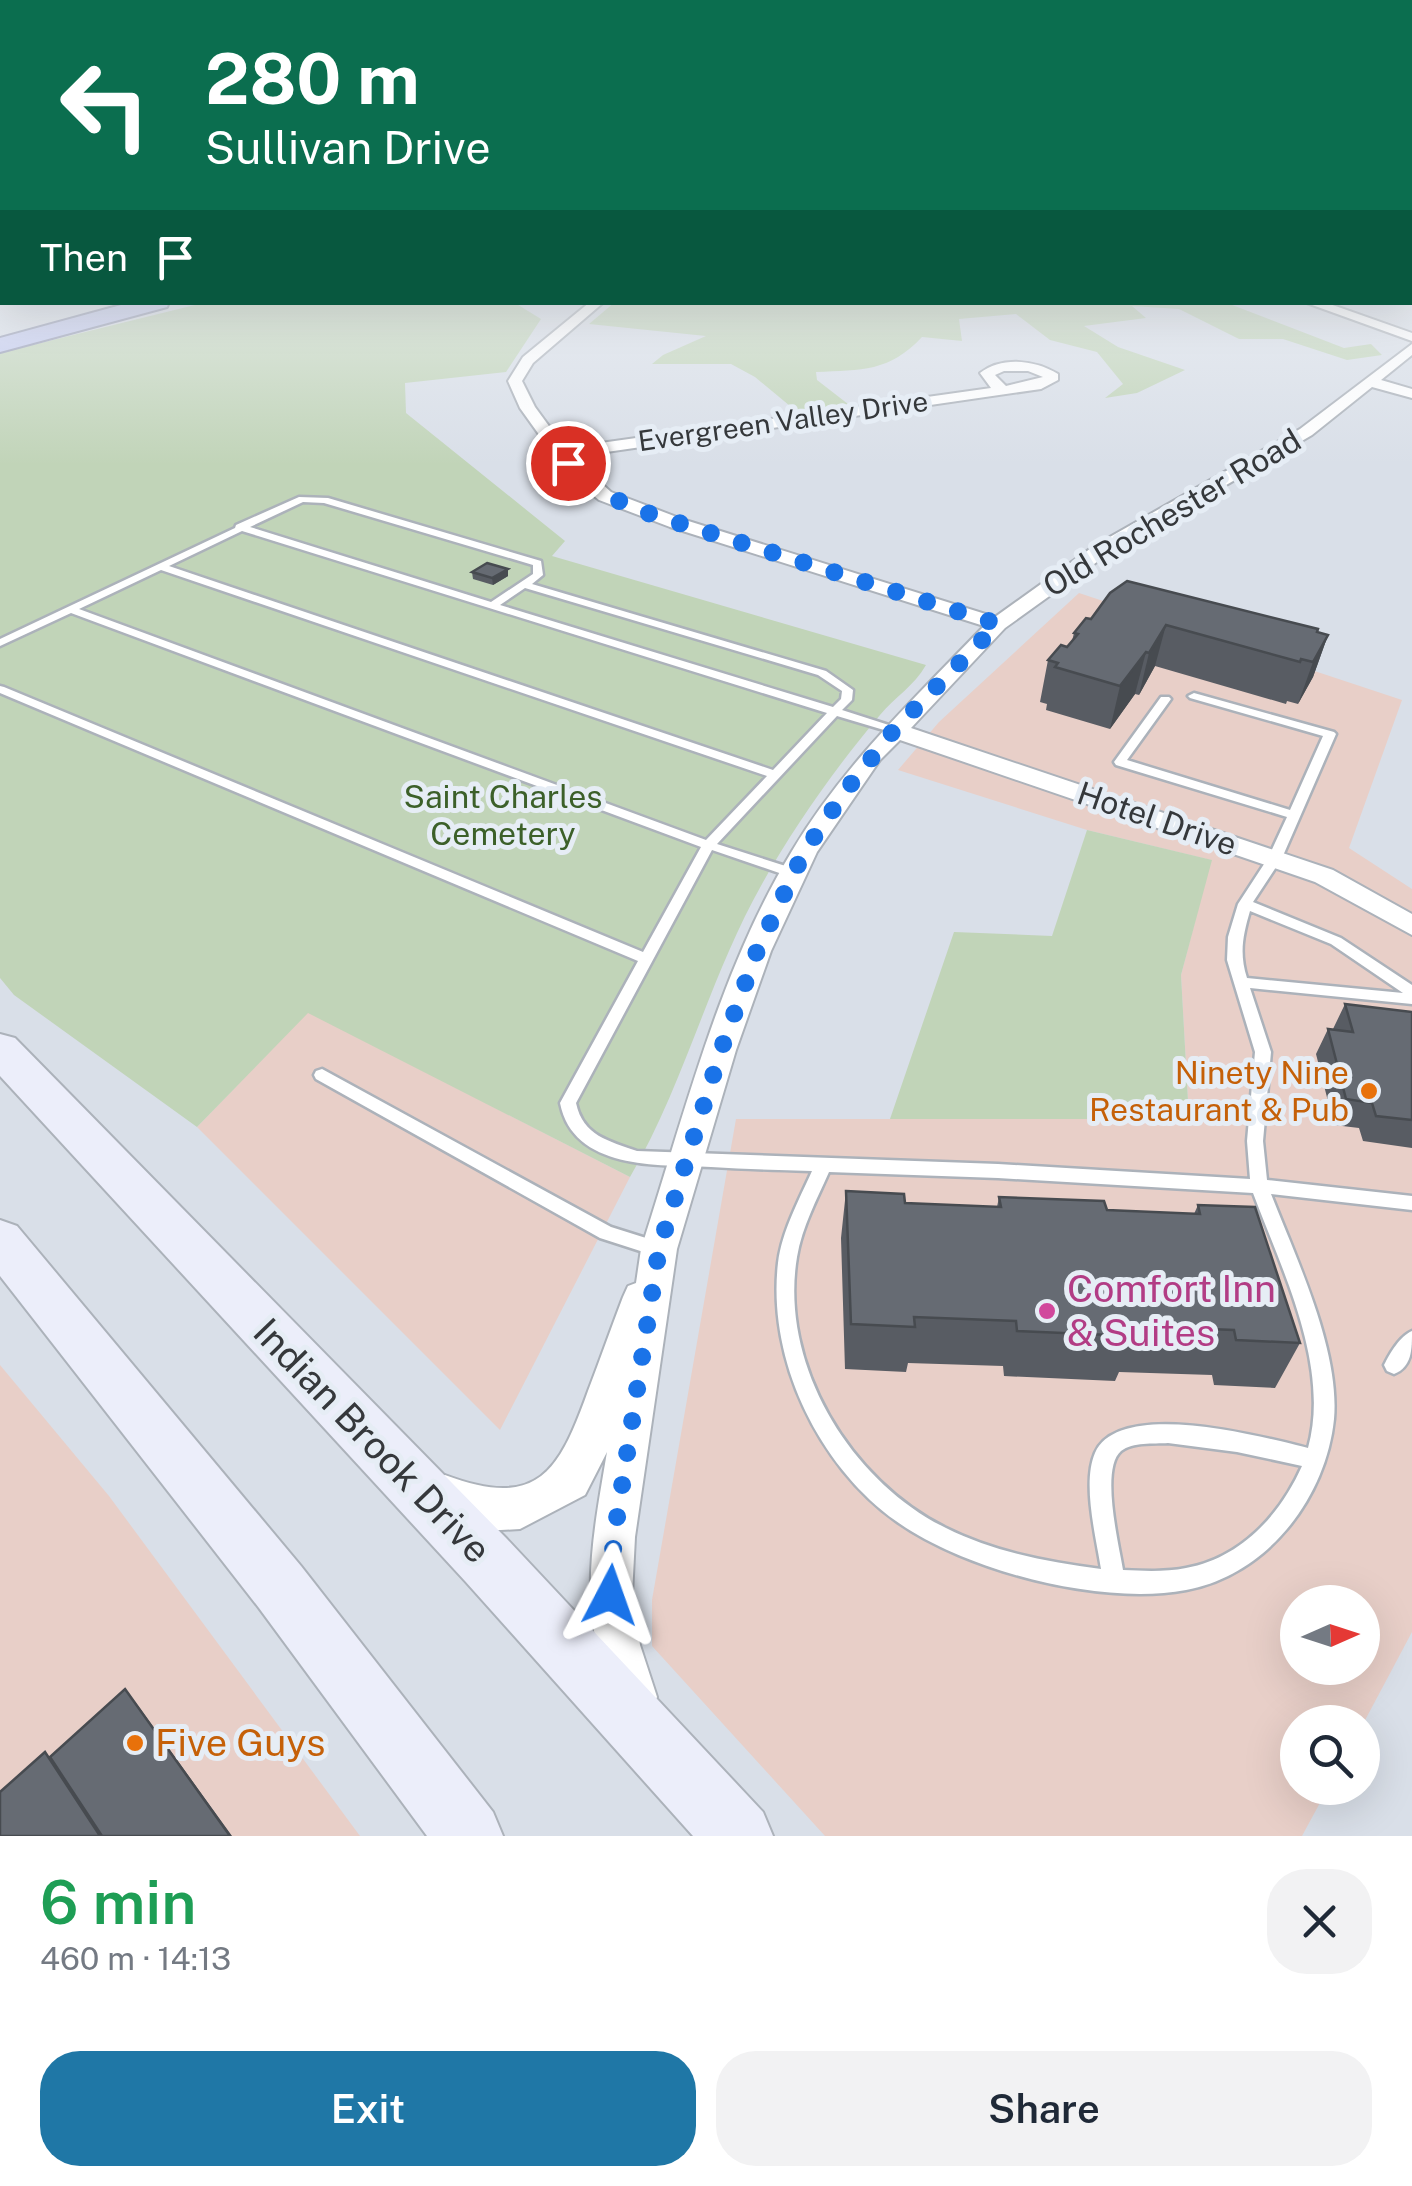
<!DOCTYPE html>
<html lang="en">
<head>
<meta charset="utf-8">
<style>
  :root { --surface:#fff; --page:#f2f2f3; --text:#1f2937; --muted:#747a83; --accent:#1f77a6 }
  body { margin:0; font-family:"Public Sans",sans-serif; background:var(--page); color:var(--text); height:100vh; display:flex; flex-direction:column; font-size:38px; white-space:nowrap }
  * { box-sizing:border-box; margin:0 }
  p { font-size:32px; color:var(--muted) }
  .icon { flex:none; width:55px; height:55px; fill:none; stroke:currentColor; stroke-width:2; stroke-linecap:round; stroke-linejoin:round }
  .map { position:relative; height:1836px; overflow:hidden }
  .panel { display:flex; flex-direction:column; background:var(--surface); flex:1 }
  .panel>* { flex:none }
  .top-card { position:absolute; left:0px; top:0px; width:1412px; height:305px; box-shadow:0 10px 40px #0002; background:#0b6e4f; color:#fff; overflow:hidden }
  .needle { width:65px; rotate:87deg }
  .fabs { position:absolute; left:1280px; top:1585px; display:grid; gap:20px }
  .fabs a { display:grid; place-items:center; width:100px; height:100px; border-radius:50%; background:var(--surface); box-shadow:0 10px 40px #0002; font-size:50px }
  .pin { position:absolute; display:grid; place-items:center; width:85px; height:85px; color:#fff; margin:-42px; border:5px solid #fff; border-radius:50%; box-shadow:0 2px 10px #0007 }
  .me { position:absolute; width:110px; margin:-55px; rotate:4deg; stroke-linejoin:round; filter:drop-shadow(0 0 8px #0008) }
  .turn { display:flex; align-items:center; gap:35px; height:210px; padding:0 40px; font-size:45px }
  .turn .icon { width:130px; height:130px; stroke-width:2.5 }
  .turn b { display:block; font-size:70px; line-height:85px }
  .then { display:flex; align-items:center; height:95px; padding:0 40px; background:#0003; gap:20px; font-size:38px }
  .round { display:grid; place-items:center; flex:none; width:105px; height:105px; border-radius:40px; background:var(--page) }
  .overview { display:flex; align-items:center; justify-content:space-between; height:170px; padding:0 40px }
  h1 { font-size:60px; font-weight:600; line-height:75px; color:#1e9e55 }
  .button { display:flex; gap:20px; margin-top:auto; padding:20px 40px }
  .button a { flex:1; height:115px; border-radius:40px; background:var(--accent); color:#fff; font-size:40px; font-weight:600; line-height:115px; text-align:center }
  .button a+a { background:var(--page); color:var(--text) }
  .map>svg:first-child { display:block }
  .commercial { fill:#e8cfc8; fill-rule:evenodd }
  .green { fill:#c1d4b8 }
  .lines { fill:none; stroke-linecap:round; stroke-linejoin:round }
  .service-casing { stroke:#acb2ba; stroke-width:5 }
  .minor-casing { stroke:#acb2ba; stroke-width:4 }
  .secondary-casing { stroke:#acb2ba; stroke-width:4 }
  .motorway-casing { stroke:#9096b0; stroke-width:4 }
  .service { fill:#fff; fill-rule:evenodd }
  .minor { fill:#fff; fill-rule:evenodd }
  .secondary { fill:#eceefa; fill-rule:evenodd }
  .motorway { fill:#c1c8ef; fill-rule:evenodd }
  .wall { fill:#585c63 }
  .shaded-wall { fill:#474b50 }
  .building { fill:#666b73; stroke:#474b50; stroke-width:2.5 }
  .route { stroke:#1a73e8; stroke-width:18; stroke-dasharray:0 32.4 }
  .food-dot { fill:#e8710a; stroke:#e6edf5; stroke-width:4 }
  .hotel-dot { fill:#d1479c; stroke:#e6edf5; stroke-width:4 }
  .labels { text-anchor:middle; stroke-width:10; stroke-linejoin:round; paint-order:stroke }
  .far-street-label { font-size:28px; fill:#35383b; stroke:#e6edf5 }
  .street-label { font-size:32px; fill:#35383b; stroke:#e6edf5 }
  .park-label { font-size:32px; fill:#3c6029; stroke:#e6edf5 }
  .food-label { font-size:32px; fill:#c56008; stroke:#e6edf5; text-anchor:end }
  .near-hotel-label { font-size:38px; fill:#b23c85; stroke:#e6edf5; text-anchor:start }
  .near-street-label { font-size:38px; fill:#35383b; stroke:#e6edf5 }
  .near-food-label { font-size:38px; fill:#c56008; stroke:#e6edf5; text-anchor:start }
</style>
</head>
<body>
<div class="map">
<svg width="1412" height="1836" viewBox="0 0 1412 1836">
  <rect width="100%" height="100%" fill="#d9dfe8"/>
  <g class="commercial">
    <path d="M 1079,593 L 1402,700 L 1349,848 L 1412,889 L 1412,1632 L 1363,1724 L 1298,1722 L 1298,1788 L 1328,1788 L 1302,1836 L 825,1836 L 652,1646 L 652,1600 L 736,1119 L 1189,1119 L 1181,975 L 1211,860 L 1087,830 L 898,770 L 939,722 ZM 1298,1602 L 1362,1602 L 1362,1668 L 1298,1668 Z"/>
    <polygon points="308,1012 630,1177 500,1430 197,1127"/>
    <polygon points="0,1365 109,1496 360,1836 0,1836"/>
  </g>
  <g class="green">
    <path d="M 615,302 L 1227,303 L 1344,348 L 1371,344 L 1382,355 L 1347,360 L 1283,339 L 1239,339 L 1179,309 L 1132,306 L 1146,318 L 1084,326 L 1118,347 L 1185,370 L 1137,393 L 1105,398 L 1123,384 L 1097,352 L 1050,340 L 1016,314 L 959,319 L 962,341 L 922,337 C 889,372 862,370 816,372 L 817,380 L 848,404 L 796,411 L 755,377 L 731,364 L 652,364 L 663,355 L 706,336 L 589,324 Z"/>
    <path d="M 203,303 L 515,303 L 541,319 L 506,372 L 405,383 L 406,413 L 565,541 L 552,556 L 926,665 C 914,686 895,697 880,715 C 836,767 795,825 762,884 C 709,978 684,1085 630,1177 L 308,1013 L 197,1127 L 14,995 L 0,978 L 0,353 Z"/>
    <polygon points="1087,830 1212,860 1181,975 1189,1119 890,1119 954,932 1052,936"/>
  </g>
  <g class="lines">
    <defs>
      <g id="service">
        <path d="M 299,497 L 328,498 L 541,561 L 543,575 L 532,584 L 826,671 L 853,690 L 852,700 L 842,710 L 898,728 L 900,730 L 894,733 L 837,716 L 717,844 L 798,870 L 800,873 L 798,876 L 788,876 L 712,850 L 576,1103 C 583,1136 609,1141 637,1151 L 998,1164 L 1250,1179 L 1247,1141 L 1255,1052 L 1227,960 L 1228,937 L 1238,904 L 1268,858 L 1287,817 L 1116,765 L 1114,762 L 1161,697 L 1169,697 L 1171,699 L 1127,760 L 1290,810 L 1323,736 L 1190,698 L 1188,696 L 1194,693 L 1334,732 L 1336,734 L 1282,858 L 1253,902 L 1341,938 L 1412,985 L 1412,1004 L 1250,988 L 1271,1052 L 1263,1141 L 1267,1180 L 1412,1196 L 1412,1210 L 1271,1194 C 1296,1258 1340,1350 1334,1419 C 1326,1498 1267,1575 1186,1590 C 1101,1606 966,1571 896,1521 C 818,1465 767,1359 778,1263 C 782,1231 799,1200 812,1171 C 779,1170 745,1169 711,1167 C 658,1165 573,1170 560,1103 L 638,961 L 0,693 L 0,686 L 4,687 L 643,952 L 701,847 L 71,613 L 0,646 L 0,639 L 235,528 L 236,525 ZM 303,502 L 324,503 L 533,565 L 533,574 L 491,602 L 250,527 ZM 242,531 L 827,713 L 773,770 L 169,566 ZM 161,570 L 767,776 L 706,840 L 79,609 ZM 525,588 L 818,675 L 842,691 L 841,699 L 833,707 L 500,605 ZM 1250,911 L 1331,944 L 1403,993 L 1247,978 C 1239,953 1243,935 1250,911 ZM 829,1172 L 998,1178 L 1253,1193 C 1281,1268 1331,1366 1308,1448 C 1263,1437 1119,1398 1095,1453 C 1082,1483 1096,1537 1101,1569 C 1048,1562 994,1552 946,1528 C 851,1481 779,1365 797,1257 C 802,1227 817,1199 829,1172 ZM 1168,1443 L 1237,1452 L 1302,1466 C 1280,1515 1241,1558 1186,1568 C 1166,1572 1144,1571 1123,1570 C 1119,1545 1100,1469 1121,1451 C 1133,1442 1153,1444 1168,1443 Z"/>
        <polygon points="322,1069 611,1227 665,1244 668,1249 665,1254 659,1257 600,1238 316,1079 314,1075 316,1071"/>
        <path d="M 1412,1331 C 1412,1349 1412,1367 1394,1374 L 1387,1371 L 1384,1365 C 1390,1353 1400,1336 1412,1331 Z"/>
      </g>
      <g id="minor">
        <polygon points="1410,274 1412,275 1412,283 1410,282"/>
        <path d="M 590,302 L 604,302 L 533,363 L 522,381 L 535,407 L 565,448 L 991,388 L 980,373 C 1002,356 1035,360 1058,374 L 1058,380 L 1041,389 L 572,457 L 611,492 L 682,519 L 995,617 L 1094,546 L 1300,429 L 1412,344 L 1412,355 L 1381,380 L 1412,389 L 1412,398 L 1372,387 L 1312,435 L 1108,554 L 1005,628 L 911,728 L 1333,870 L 1412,914 L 1412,935 L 1315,882 L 900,740 L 880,760 L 817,852 L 771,951 L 736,1050 L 677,1249 L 635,1537 L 632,1595 L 640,1645 L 657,1697 L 650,1713 L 634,1720 L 618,1713 C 577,1616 590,1552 607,1452 L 585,1495 L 520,1529 L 482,1531 L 430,1511 L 424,1496 L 430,1481 L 445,1475 C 538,1510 559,1472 588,1391 C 600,1360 611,1328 623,1297 L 628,1286 L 636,1283 L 641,1249 C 684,1116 719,971 792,851 C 844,764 915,698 984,626 L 670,527 L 599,500 L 568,475 L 520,408 L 508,381 L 523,357 ZM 1004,371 L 1028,371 L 1043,377 L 1006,386 L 995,375 Z"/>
        <polygon points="1304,302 1324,302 1412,333 1412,341"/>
      </g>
      <g id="secondary">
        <polygon points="0,1034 15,1038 507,1539 763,1812 773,1836 693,1836 465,1581 0,1076"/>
        <polygon points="0,1220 17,1226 301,1566 493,1812 503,1836 427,1836 259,1608 0,1276"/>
      </g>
      <polygon id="motorway" points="132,302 169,302 167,307 0,352 0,338"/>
    </defs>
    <use href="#service" class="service-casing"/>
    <use href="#minor" class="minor-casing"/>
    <use href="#secondary" class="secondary-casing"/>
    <use href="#motorway" class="motorway-casing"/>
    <use href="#service" class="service"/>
    <use href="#minor" class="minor"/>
    <use href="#secondary" class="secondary"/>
    <use href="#motorway" class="motorway"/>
  </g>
  <g class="wall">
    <polygon points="472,572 508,576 493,585 473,579"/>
    <polygon points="1086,618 1317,632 1328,635 1313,677 1298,704 1287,701 1286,704 1155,666 1139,695 1135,694 1110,729 1046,710 1047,704 1040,702 1048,660 1067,647 1072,641 1074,633"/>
    <polygon points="1345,1004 1412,1012 1412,1148 1363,1141 1359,1128 1334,1125 1316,1054 1328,1029 1333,1029"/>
    <polygon points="846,1191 905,1203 997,1207 999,1197 1107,1210 1194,1214 1198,1205 1300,1343 1275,1388 1214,1385 1212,1375 1119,1372 1115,1381 1004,1376 1003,1366 908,1363 906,1372 845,1369 841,1238"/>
  </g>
  <g class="shaded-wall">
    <polygon points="508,569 508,576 493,585 492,578"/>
    <polygon points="1166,625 1155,666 1139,695 1149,653"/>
    <polygon points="1328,635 1313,677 1298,704 1313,662"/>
    <polygon points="1146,652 1135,694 1110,729 1120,686"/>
    <polygon points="125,1689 141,1710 232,1836 230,1836"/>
  </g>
  <g class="building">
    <polygon points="487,563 508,569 492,578 472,572"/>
    <polygon points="1127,581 1318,629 1317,632 1328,635 1313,662 1301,659 1300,662 1166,625 1149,653 1146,652 1120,686 1055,667 1058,663 1048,660 1061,645 1067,647 1078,634 1074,633 1086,618 1091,619 1110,593"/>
    <polygon points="1345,1004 1412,1012 1412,1120 1376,1116 1372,1103 1346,1099 1328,1029 1353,1032"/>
    <polygon points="846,1191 904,1194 905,1203 1001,1207 999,1197 1104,1201 1107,1210 1200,1214 1198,1205 1255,1207 1300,1343 1236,1340 1234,1330 1130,1326 1133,1336 1017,1331 1016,1321 914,1317 915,1327 851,1324"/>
    <polygon points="125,1689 230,1836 102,1836 50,1757"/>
    <polygon points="45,1752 100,1836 0,1836 0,1792"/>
  </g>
  <linearGradient id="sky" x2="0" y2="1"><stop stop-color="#75a6d1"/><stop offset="0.45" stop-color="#eef1f5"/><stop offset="1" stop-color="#eef1f5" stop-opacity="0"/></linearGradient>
  <rect width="1412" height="465" fill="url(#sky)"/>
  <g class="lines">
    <polyline class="route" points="568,463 592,488 638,510 998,624 894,730 847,789 804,852 757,951 721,1050 659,1249 614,1537 610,1595"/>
  </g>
  <g class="food-dot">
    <circle cx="1369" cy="1091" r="10"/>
    <circle cx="135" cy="1743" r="10"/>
  </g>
  <circle class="hotel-dot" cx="1047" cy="1311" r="10"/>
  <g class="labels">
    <g class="far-street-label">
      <text transform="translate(783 421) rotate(-8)" y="10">Evergreen Valley Drive</text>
    </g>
    <g class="street-label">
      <text transform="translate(1172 513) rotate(-31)" y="11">Old Rochester Road</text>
      <text transform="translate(1157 819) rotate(19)" y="11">Hotel Drive</text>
    </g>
    <g class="park-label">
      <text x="503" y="808">Saint Charles<tspan x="503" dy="37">Cemetery</tspan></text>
    </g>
    <g class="food-label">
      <text x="1349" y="1084">Ninety Nine<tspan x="1349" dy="37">Restaurant &amp; Pub</tspan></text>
    </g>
    <g class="near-hotel-label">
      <text x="1067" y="1302">Comfort Inn<tspan x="1067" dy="44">&amp; Suites</tspan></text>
    </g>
    <g class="near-street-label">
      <text transform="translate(372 1441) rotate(46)" y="13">Indian Brook Drive</text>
    </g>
    <g class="near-food-label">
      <text x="155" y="1756">Five Guys</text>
    </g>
  </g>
</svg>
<div class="fabs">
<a><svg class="needle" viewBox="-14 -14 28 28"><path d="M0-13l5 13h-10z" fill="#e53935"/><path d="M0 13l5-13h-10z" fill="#747a83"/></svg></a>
<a><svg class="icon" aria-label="search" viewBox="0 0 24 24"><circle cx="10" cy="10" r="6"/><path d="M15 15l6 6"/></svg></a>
</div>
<div class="pin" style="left:568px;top:463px;background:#d93025"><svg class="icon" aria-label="arrive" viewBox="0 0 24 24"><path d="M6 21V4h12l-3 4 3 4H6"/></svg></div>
<svg class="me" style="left:610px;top:1595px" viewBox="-20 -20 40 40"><path d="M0-17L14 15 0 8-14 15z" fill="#1a73e8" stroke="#fff" stroke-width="4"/></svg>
<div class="top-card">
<div class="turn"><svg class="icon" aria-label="left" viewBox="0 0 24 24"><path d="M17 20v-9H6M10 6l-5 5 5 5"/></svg><div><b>280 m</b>Sullivan Drive</div></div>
<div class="then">Then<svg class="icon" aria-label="arrive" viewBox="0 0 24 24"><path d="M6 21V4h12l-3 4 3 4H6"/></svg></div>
</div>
</div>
<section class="panel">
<div class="overview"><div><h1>6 min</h1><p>460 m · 14:13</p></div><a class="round"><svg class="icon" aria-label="close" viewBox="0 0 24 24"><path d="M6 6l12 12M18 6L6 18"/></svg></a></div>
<div class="button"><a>Exit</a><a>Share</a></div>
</section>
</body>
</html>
